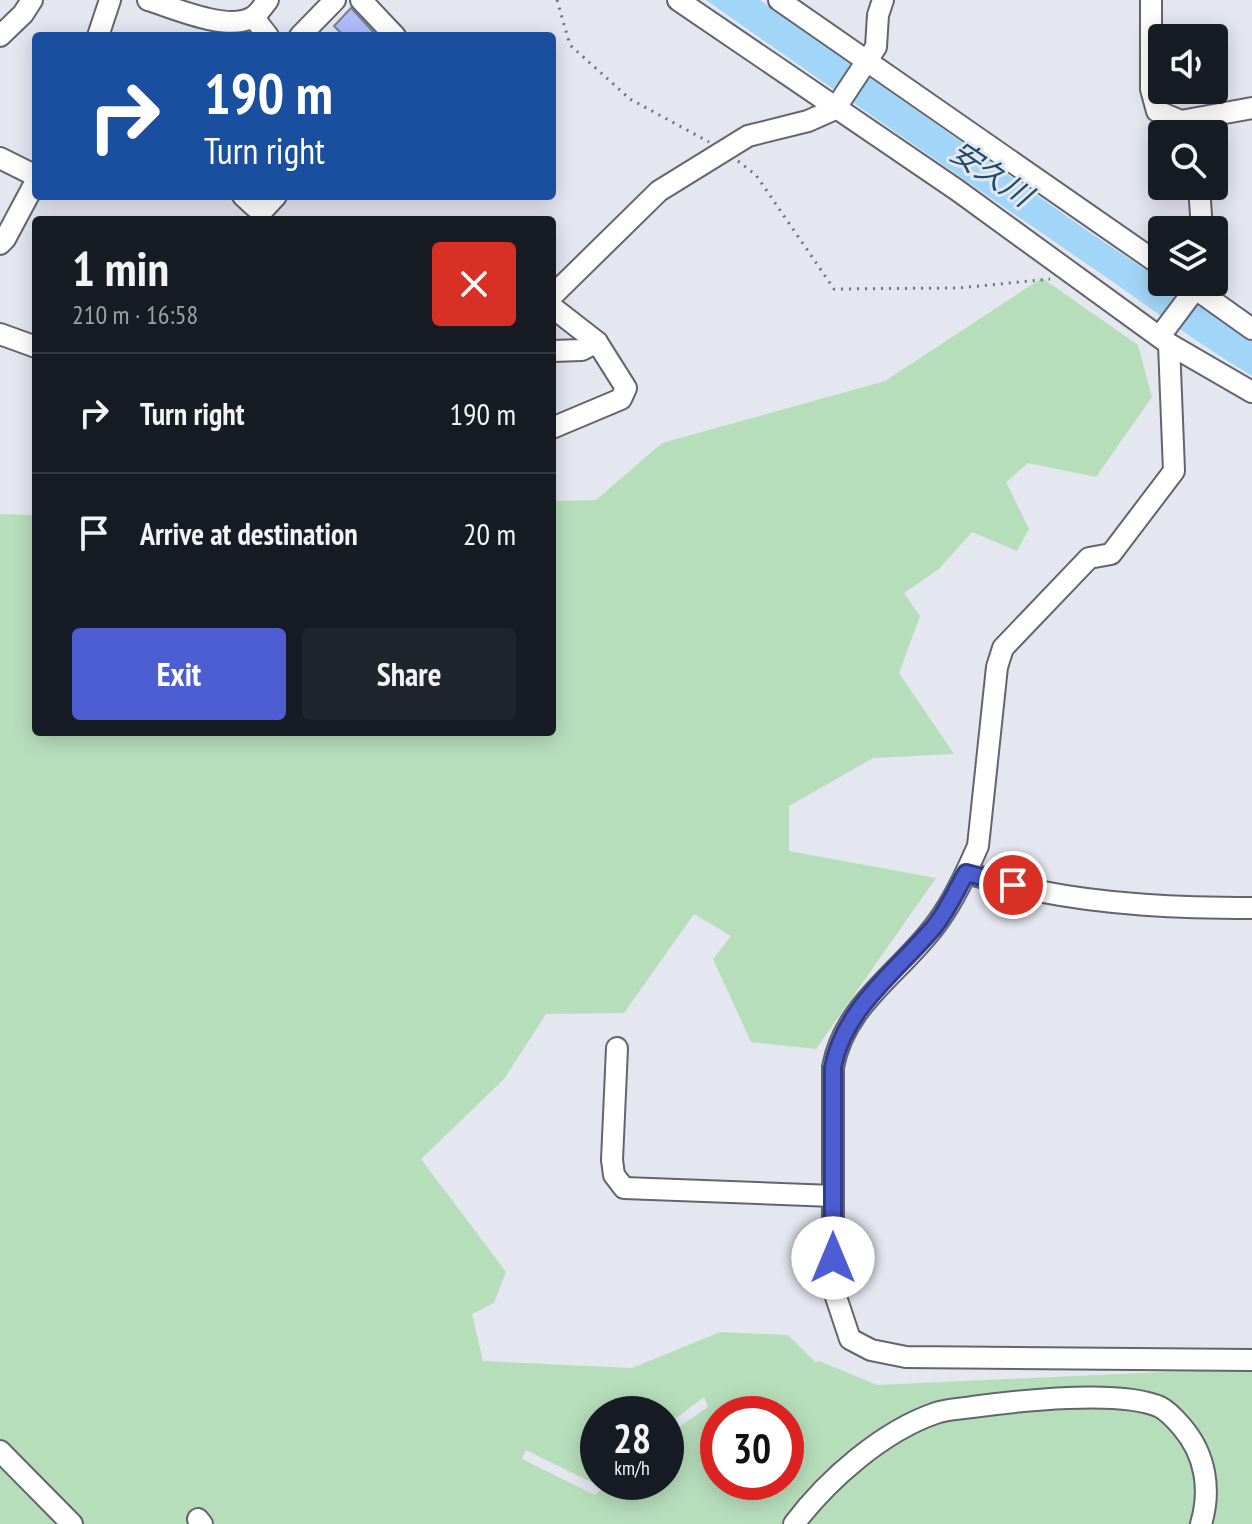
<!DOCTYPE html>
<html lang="en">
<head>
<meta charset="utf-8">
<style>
  :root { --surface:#171b24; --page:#20242c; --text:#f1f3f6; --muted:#9ea1a6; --line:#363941; --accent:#4d5ed3 }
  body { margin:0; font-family:"PT Sans Narrow","Noto Sans JP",sans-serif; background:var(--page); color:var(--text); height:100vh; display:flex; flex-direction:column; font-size:30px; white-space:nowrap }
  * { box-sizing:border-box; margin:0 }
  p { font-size:26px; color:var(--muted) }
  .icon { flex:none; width:44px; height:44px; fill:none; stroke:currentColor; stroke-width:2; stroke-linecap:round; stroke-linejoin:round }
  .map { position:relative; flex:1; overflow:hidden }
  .panel { position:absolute; left:32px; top:216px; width:524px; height:520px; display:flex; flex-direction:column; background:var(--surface); border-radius:8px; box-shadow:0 4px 20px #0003 }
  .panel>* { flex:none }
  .banner { position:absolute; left:32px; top:32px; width:524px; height:168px; border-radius:8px; box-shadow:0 4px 20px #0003; background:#1a4fa0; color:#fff; overflow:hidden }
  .tools { position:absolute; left:1148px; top:24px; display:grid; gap:16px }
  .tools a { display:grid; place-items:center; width:80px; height:80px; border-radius:8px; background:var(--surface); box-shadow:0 4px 20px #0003; font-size:40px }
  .speed { position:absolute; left:580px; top:1396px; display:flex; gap:16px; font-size:40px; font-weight:700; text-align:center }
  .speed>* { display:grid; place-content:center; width:104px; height:104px; border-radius:50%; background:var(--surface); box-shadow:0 4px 20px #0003; line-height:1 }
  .speed small { font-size:20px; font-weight:400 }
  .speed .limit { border:12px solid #d22; background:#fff; color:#111 }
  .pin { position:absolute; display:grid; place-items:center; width:68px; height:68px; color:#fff; margin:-34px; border:4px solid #fff; border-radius:50%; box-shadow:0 2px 8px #0007 }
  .me { position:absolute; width:88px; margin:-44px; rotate:0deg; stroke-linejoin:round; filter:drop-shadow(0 0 6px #0008) }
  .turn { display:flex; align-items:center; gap:28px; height:168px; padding:0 40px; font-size:36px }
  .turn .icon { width:104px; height:104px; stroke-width:2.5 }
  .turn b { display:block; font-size:56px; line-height:68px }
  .round { display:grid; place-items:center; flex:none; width:84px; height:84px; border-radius:8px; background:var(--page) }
  .headline { display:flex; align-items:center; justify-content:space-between; height:136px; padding:0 40px }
  h1 { font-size:48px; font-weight:600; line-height:60px }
  .button { display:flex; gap:16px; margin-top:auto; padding:16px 40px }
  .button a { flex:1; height:92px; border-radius:8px; background:var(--accent); color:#fff; font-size:32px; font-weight:600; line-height:92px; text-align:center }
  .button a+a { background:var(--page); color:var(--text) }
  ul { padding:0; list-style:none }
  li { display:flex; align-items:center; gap:24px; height:120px; padding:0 40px; border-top:2px solid var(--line) }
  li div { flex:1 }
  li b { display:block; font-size:30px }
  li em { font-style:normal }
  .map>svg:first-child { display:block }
  .green { fill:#b7debb; fill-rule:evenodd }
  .water { fill:#a2d6f8 }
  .building { fill:#b0bcfb; stroke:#7e8089; stroke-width:2 }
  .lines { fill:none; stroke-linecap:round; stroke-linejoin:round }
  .minor-casing { stroke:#63656d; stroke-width:24 }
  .path { stroke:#707177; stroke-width:3; stroke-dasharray:2 6; stroke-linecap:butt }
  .minor { stroke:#fff; stroke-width:20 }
  .route-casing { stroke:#323d89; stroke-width:20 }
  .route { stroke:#4d5ed3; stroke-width:14 }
  .labels { text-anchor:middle; stroke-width:6; stroke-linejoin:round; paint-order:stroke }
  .water-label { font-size:30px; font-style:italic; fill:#1a4d69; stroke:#e4e6f0 }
</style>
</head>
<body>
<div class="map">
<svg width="1252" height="1524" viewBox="0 0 1252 1524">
  <rect width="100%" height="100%" fill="#e4e6f0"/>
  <path class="green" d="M 1042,278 L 1138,345 L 1152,397 L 1096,477 L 1028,463 L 1006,482 L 1029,529 L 1017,551 L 972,532 L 939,569 L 904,593 L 920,616 L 899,673 L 954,754 L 873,758 L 789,806 L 789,851 L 936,878 L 816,1049 L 751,1042 L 713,959 L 731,936 L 694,914 L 624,1013 L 546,1014 L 504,1079 L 421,1159 L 506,1272 L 494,1303 L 472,1314 L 483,1361 L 632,1368 L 720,1332 L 788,1335 L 815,1362 L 819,1361 L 877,1385 L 1252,1368 L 1252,1524 L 0,1524 L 0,514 L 33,515 L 36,513 L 36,732 L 552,732 L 552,501 L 596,500 L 662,443 L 885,381 ZM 704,1397 L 708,1407 L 666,1436 L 666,1482 L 610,1482 L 595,1495 L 522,1459 L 526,1450 L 593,1483 L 598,1479 L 598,1414 L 666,1414 L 666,1426 ZM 718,1414 L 786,1414 L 786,1482 L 718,1482 Z"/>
  <path class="water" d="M 706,0 L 760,0 L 770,7 L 1092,234 L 1252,341 L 1252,376 C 1193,341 1138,298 1081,260 C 956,174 831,88 706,0 Z"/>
  <polygon class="building" points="351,8 352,9 377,36 344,36 334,26"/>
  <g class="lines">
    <defs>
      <g id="minor">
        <path d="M 148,0 C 174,8 226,31 251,18 C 258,15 263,6 268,0"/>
        <polyline points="361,0 395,36"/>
        <polyline points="678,0 957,190 1169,344 1252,392"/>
        <polyline points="779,0 1162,266"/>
        <polyline points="1151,0 1151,89 1157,111 1181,121 1187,134"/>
        <polyline points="254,18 268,36"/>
        <polyline points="0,36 23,14 32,0"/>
        <polyline points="98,36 110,0"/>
        <polyline points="300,36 335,0"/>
        <polyline points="1181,121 1252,108"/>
        <polyline points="0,158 36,176"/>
        <polyline points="1199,186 1202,230"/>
        <polyline points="243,196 255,207 264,209 276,196"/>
        <polyline points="0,244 5,239 36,181"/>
        <polyline points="1186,282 1252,329"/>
        <polyline points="552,296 659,191 748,136 808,121 835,109 876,47 878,15 883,0"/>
        <polyline points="552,307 597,342 626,388 621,399 552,428"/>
        <polyline points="0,334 36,347"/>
        <polyline points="1160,336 1196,288 1196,282"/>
        <path d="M 1169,344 L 1174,471 L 1111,554 L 1089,558 L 1003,648 L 997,667 L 978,846 C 966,873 954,900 937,923 C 901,973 845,1003 833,1067 L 833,1288 L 850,1339 L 871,1350 L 906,1357 L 1252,1360"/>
        <polyline points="552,351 582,350 597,342"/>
        <path d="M 966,873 C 990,879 1014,887 1038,891 C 1108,905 1180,908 1252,908"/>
        <polyline points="617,1048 612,1160 614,1175 624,1188 833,1196"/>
        <polyline points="0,1451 72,1524"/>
        <polyline points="198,1519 202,1524"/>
        <path d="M 794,1524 C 828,1479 883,1431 936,1413 C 947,1409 961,1409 972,1407 C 1017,1401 1120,1389 1160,1407 C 1168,1411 1176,1420 1182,1427 C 1206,1455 1211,1490 1201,1524"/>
      </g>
    </defs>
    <use href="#minor" class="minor-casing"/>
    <g class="path">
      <polyline points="557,0 570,45 630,99 709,142"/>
      <polyline points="738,161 756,175 834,289 959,288 1050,279"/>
    </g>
    <use href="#minor" class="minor"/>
  </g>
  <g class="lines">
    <defs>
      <path id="route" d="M 833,1258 L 833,1067 C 844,1008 897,971 934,927 C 947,911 956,891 966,873 L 1013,885"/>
    </defs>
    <use href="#route" class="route-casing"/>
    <use href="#route" class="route"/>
  </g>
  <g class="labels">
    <g class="water-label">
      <text transform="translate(991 174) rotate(34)" y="10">安久川</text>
    </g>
  </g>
</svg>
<div class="tools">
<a><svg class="icon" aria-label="sound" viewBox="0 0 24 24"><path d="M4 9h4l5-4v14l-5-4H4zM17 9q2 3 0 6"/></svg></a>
<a><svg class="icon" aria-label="search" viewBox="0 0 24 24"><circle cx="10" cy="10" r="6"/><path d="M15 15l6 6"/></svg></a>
<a><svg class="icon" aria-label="layers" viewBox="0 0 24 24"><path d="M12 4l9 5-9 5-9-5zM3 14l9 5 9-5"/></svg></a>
</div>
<div class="speed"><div>28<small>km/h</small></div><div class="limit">30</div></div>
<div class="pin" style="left:1013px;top:885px;background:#d93025"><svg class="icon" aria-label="arrive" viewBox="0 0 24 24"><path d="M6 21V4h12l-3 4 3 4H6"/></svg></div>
<svg class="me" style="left:833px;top:1258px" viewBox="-20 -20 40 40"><circle r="19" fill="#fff"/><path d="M0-13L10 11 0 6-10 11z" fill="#4d5ed3"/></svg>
<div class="banner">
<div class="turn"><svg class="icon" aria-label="right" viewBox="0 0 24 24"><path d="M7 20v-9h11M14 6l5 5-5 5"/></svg><div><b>190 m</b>Turn right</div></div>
</div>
<section class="panel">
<div class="headline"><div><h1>1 min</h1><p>210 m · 16:58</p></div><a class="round" style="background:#d93025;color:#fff"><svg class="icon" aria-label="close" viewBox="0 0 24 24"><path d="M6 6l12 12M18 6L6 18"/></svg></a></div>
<ul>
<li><svg class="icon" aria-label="right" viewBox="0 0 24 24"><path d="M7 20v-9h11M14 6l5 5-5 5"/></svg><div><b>Turn right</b></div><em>190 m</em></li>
<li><svg class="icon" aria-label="arrive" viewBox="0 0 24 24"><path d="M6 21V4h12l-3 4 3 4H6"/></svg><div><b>Arrive at destination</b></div><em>20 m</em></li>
</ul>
<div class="button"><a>Exit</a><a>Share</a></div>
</section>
</div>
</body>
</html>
